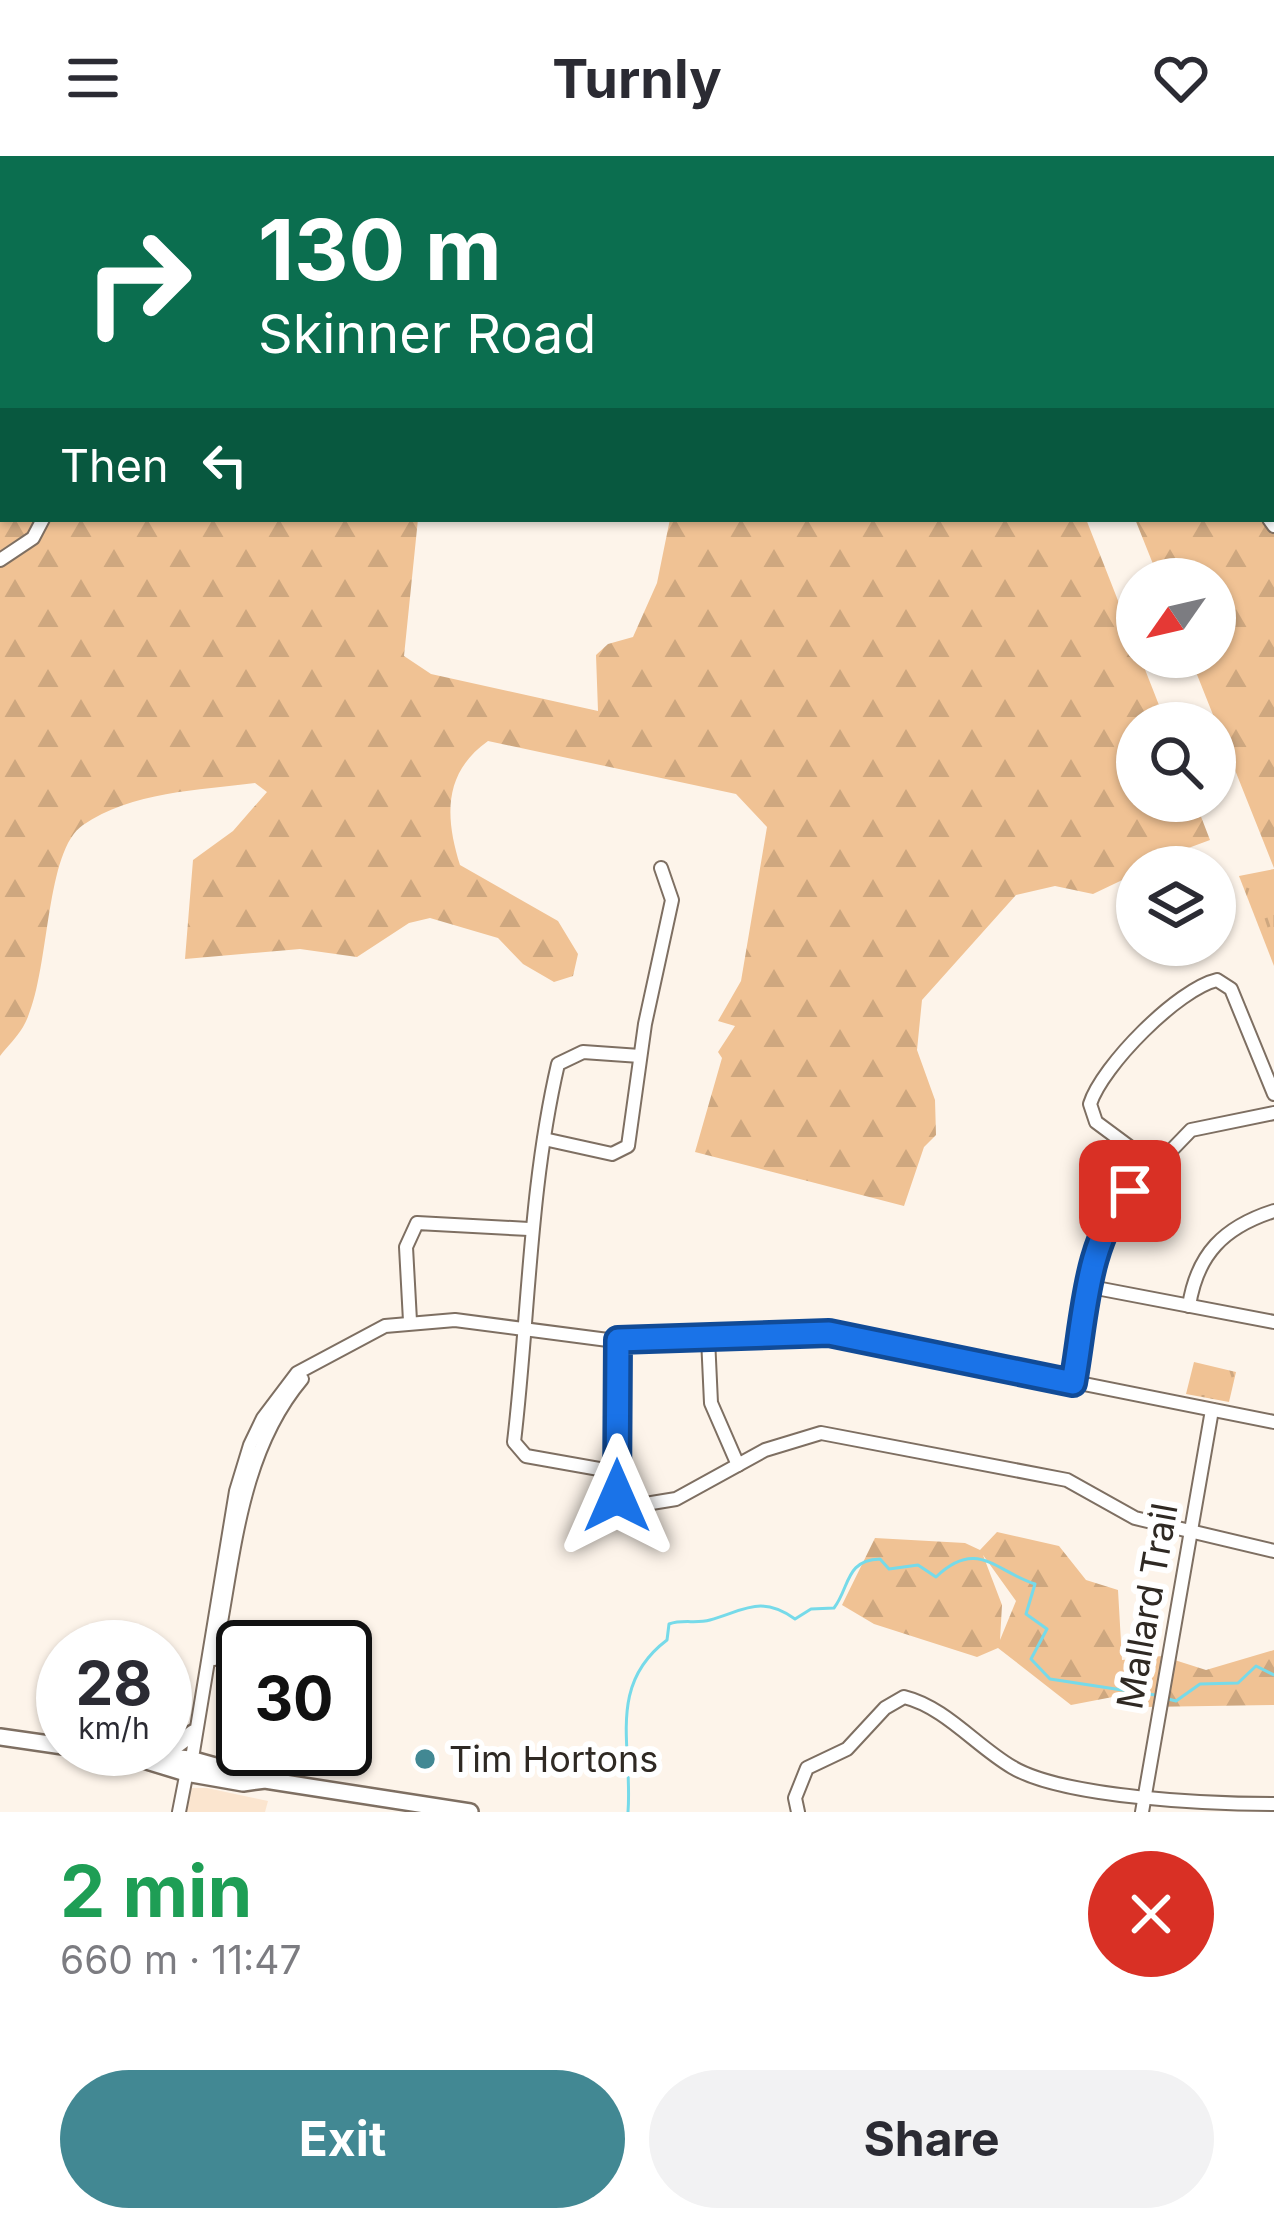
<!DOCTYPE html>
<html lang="en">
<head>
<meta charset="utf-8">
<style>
  :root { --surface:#fff; --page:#f2f2f3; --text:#2b2b33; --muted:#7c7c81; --accent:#428893 }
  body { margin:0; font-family:Inter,sans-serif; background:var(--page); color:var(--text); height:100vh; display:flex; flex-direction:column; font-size:45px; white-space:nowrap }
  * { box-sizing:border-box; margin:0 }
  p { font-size:39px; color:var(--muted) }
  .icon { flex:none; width:66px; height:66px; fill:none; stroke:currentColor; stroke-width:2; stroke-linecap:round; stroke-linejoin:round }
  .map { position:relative; height:1656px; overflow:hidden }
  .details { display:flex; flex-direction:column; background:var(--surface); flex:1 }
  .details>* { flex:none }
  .guide { position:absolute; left:0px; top:0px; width:1275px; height:366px; box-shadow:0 3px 9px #0004; background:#0b6e4f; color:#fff; overflow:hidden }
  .needle { width:78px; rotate:236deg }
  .fabs { position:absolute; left:1116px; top:402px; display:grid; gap:24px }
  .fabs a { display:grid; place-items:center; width:120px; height:120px; border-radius:50%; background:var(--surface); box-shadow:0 3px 9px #0004; font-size:60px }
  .speed { position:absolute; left:36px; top:1464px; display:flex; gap:24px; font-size:60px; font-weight:700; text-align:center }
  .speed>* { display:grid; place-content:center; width:156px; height:156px; border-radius:50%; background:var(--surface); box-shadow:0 3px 9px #0004; line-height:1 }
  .speed small { font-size:30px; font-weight:400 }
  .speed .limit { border:6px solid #111; border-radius:18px; background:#fff; color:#111 }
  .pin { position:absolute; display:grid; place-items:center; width:102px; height:102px; color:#fff; margin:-51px; border-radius:24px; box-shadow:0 6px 18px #0006 }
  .me { position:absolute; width:132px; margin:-66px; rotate:0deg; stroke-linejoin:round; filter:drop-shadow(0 0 9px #0008) }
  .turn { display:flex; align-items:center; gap:42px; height:252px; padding:0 60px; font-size:54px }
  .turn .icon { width:156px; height:156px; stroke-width:2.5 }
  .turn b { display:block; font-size:84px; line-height:102px }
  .then { display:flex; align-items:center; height:114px; padding:0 60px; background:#0003; gap:24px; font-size:45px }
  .round { display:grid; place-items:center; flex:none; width:126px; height:126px; border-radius:63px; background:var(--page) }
  .head { display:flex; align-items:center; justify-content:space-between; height:204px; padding:0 60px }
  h1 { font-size:72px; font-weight:700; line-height:90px; color:#1e9e55 }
  .primary-button { display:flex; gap:24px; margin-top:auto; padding:24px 60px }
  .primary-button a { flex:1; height:138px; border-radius:72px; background:var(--accent); color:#fff; font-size:48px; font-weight:700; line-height:138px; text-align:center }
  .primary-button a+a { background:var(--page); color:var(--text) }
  header { display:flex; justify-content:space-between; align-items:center; height:156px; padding:0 60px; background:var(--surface); font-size:54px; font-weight:700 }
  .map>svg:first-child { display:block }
  .built { fill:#fbe5cf }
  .grass { fill:url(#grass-tufts) }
  .forest { fill:url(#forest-firs); fill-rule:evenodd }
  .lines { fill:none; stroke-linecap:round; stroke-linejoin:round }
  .stream { stroke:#76dae9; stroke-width:3 }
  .minor-casing { stroke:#7e6f62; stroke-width:16 }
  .major-casing { stroke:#7e6f62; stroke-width:20 }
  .minor { stroke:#fff; stroke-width:12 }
  .major { stroke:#fff; stroke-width:15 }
  .route-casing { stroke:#114b97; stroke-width:30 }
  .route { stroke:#1a73e8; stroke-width:21 }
  .poi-dot { fill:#428893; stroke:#fff; stroke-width:4.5 }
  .labels { text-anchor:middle; stroke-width:12; stroke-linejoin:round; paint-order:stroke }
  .street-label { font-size:36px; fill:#2f2923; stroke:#fff }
  .poi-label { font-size:36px; fill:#2f2923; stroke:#fff; text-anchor:start }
</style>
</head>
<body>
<header><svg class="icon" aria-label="menu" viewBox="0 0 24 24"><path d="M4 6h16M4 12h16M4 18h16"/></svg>Turnly<svg class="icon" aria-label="heart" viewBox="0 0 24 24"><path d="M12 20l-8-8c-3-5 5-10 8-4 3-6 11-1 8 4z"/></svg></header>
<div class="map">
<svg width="1274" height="1656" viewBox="0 0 1274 1656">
  <defs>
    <pattern id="grass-tufts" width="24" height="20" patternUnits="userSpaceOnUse" patternTransform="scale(3)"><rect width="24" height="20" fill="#f0c294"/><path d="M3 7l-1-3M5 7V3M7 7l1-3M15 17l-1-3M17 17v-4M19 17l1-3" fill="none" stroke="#cea77f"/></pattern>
    <pattern id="forest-firs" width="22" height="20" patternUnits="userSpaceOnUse" patternTransform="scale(3)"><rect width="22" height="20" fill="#f0c294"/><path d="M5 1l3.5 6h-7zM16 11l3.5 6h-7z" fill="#cea77f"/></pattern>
  </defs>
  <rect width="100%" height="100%" fill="#fdf4ea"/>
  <polygon class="built" points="192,1632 207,1632 268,1645 265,1656 186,1656"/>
  <g class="grass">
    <polygon points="1274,713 1274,810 1239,720"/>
    <polygon points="1194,1206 1236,1216 1229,1246 1186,1238"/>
  </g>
  <g class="forest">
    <polygon points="1274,31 1274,712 1190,501 1215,501 1215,423 1159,423 1135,363 1272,363"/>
    <path d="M 0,90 L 3,363 L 418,363 L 404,500 L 431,518 L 598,555 L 596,499 L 608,488 L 633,481 L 657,427 L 670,363 L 1086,363 L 1166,567 L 1137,567 L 1137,645 L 1195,645 L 1210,684 L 1137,711 L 1137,717 L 1093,738 L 1055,730 L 1016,739 L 922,844 L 917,894 L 935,944 L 936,979 L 924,991 L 904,1050 L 695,996 L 722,902 L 718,896 L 735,870 L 718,865 L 741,825 L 767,671 L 736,638 L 488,585 C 443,617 445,661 460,709 L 558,765 L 578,798 L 573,820 L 554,826 L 523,808 L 498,782 L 430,762 L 409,767 L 357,801 L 300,793 L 185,803 L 193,704 L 233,675 L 267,636 L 255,627 C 199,634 131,636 83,669 C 43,696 51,823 23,871 C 17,881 7,891 0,900 Z"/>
    <path d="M 997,1376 L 1059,1390 L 1086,1424 L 1118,1434 L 1122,1504 L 1162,1500 L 1206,1514 L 1274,1494 L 1274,1549 L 1145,1551 L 1123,1539 L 1071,1549 L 998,1492 L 977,1501 L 874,1468 L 842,1449 L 875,1382 L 965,1387 L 980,1394 ZM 983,1399 L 1016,1445 L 1000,1484 L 1002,1449 Z"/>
  </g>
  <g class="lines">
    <g class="stream">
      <polyline points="253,0 254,3"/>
      <polyline points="1164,1542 1176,1545 1200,1528 1238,1527 1256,1510 1274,1519"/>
      <path d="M 628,1656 C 633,1591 606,1530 667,1484 L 669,1468 C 683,1463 696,1468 710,1464 C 745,1454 761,1439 795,1463 L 811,1453 L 834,1452 C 850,1431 845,1404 880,1403 L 889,1413 L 918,1409 L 936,1421 C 977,1382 995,1415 1035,1428 L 1026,1458 L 1047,1473 L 1031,1503 L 1050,1523 L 1155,1539"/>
    </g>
    <defs>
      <g id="minor">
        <polyline points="1020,3 1021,0"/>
        <polyline points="1269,363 1274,370"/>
        <polyline points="0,404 33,382 43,363"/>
        <polyline points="544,983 612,998 628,990 645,868 672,744 661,712"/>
        <path d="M 1154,1009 L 1096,966 L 1090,948 C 1102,910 1178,833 1217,824 L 1231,833 L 1274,938"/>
        <polyline points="1091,1131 1274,1166"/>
        <path d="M 1189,1150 C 1197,1098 1224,1071 1274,1055"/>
        <polyline points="410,1165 406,1091 417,1067 529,1073"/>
        <polyline points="708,1182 711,1247 738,1309"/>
        <polyline points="618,1184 616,1334 627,1351 676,1343 765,1294 821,1277 1067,1324 1135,1362 1274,1395"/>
        <polyline points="1073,1227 1106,1062 1191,974 1274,957"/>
        <path d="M 616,1316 L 526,1300 L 514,1286 C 529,1159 529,1033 558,908 L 583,896 L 640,900"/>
        <path d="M 214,1503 C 234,1409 237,1300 302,1223"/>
        <polyline points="193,1596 236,1335 250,1289 263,1262 297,1217 385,1170 455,1164 608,1184 662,1184 829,1177 1274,1266"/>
        <polyline points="179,1656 188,1610"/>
        <path d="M 798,1656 L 795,1642 L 807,1612 L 847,1593 L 885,1552 L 904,1541 C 945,1551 976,1590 1012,1611 C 1064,1642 1211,1648 1274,1648"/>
        <polyline points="1142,1656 1212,1254"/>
      </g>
      <g id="major">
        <polyline points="0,1581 63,1590"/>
        <polyline points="85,1593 190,1603 262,1623"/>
        <polyline points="127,1599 186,1617 243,1627 265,1624 470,1656"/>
        <polyline points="162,1600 193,1577"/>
      </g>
    </defs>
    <use href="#minor" class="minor-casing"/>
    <use href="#major" class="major-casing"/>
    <use href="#minor" class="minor"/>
    <use href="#major" class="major"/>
  </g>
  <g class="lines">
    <defs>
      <path id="route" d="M 617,1340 L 618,1184 L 829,1177 L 1073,1227 C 1085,1162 1085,1085 1130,1035"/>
    </defs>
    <use href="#route" class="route-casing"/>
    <use href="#route" class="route"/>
  </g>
  <circle class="poi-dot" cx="425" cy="1603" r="12"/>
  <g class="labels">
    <g class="street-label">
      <text transform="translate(1147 1450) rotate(-80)" y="13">Mallard Trail</text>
    </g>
    <g class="poi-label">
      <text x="449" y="1616">Tim Hortons</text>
    </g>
  </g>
</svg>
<div class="fabs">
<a><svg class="needle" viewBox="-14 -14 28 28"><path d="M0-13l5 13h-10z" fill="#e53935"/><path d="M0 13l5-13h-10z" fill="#7c7c81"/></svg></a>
<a><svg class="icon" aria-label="search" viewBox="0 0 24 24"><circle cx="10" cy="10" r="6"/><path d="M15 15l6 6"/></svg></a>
<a><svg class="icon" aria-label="layers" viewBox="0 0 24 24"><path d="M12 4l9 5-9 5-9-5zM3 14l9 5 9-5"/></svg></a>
</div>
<div class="speed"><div>28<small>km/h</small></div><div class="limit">30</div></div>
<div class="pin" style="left:1130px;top:1035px;background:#d93025"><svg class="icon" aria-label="arrive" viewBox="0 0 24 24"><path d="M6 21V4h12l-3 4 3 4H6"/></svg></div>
<svg class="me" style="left:617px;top:1340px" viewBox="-20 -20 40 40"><path d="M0-17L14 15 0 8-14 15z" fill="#1a73e8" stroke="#fff" stroke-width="4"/></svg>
<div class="guide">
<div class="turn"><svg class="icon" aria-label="right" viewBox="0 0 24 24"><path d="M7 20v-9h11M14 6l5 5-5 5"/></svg><div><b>130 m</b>Skinner Road</div></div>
<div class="then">Then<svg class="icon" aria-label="left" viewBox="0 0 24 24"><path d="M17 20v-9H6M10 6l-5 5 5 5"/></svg></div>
</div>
</div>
<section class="details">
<div class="head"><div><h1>2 min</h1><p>660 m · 11:47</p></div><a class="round" style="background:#d93025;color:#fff"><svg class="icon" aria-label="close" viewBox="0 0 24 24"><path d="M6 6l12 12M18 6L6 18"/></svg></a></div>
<div class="primary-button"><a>Exit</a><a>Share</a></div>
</section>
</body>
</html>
